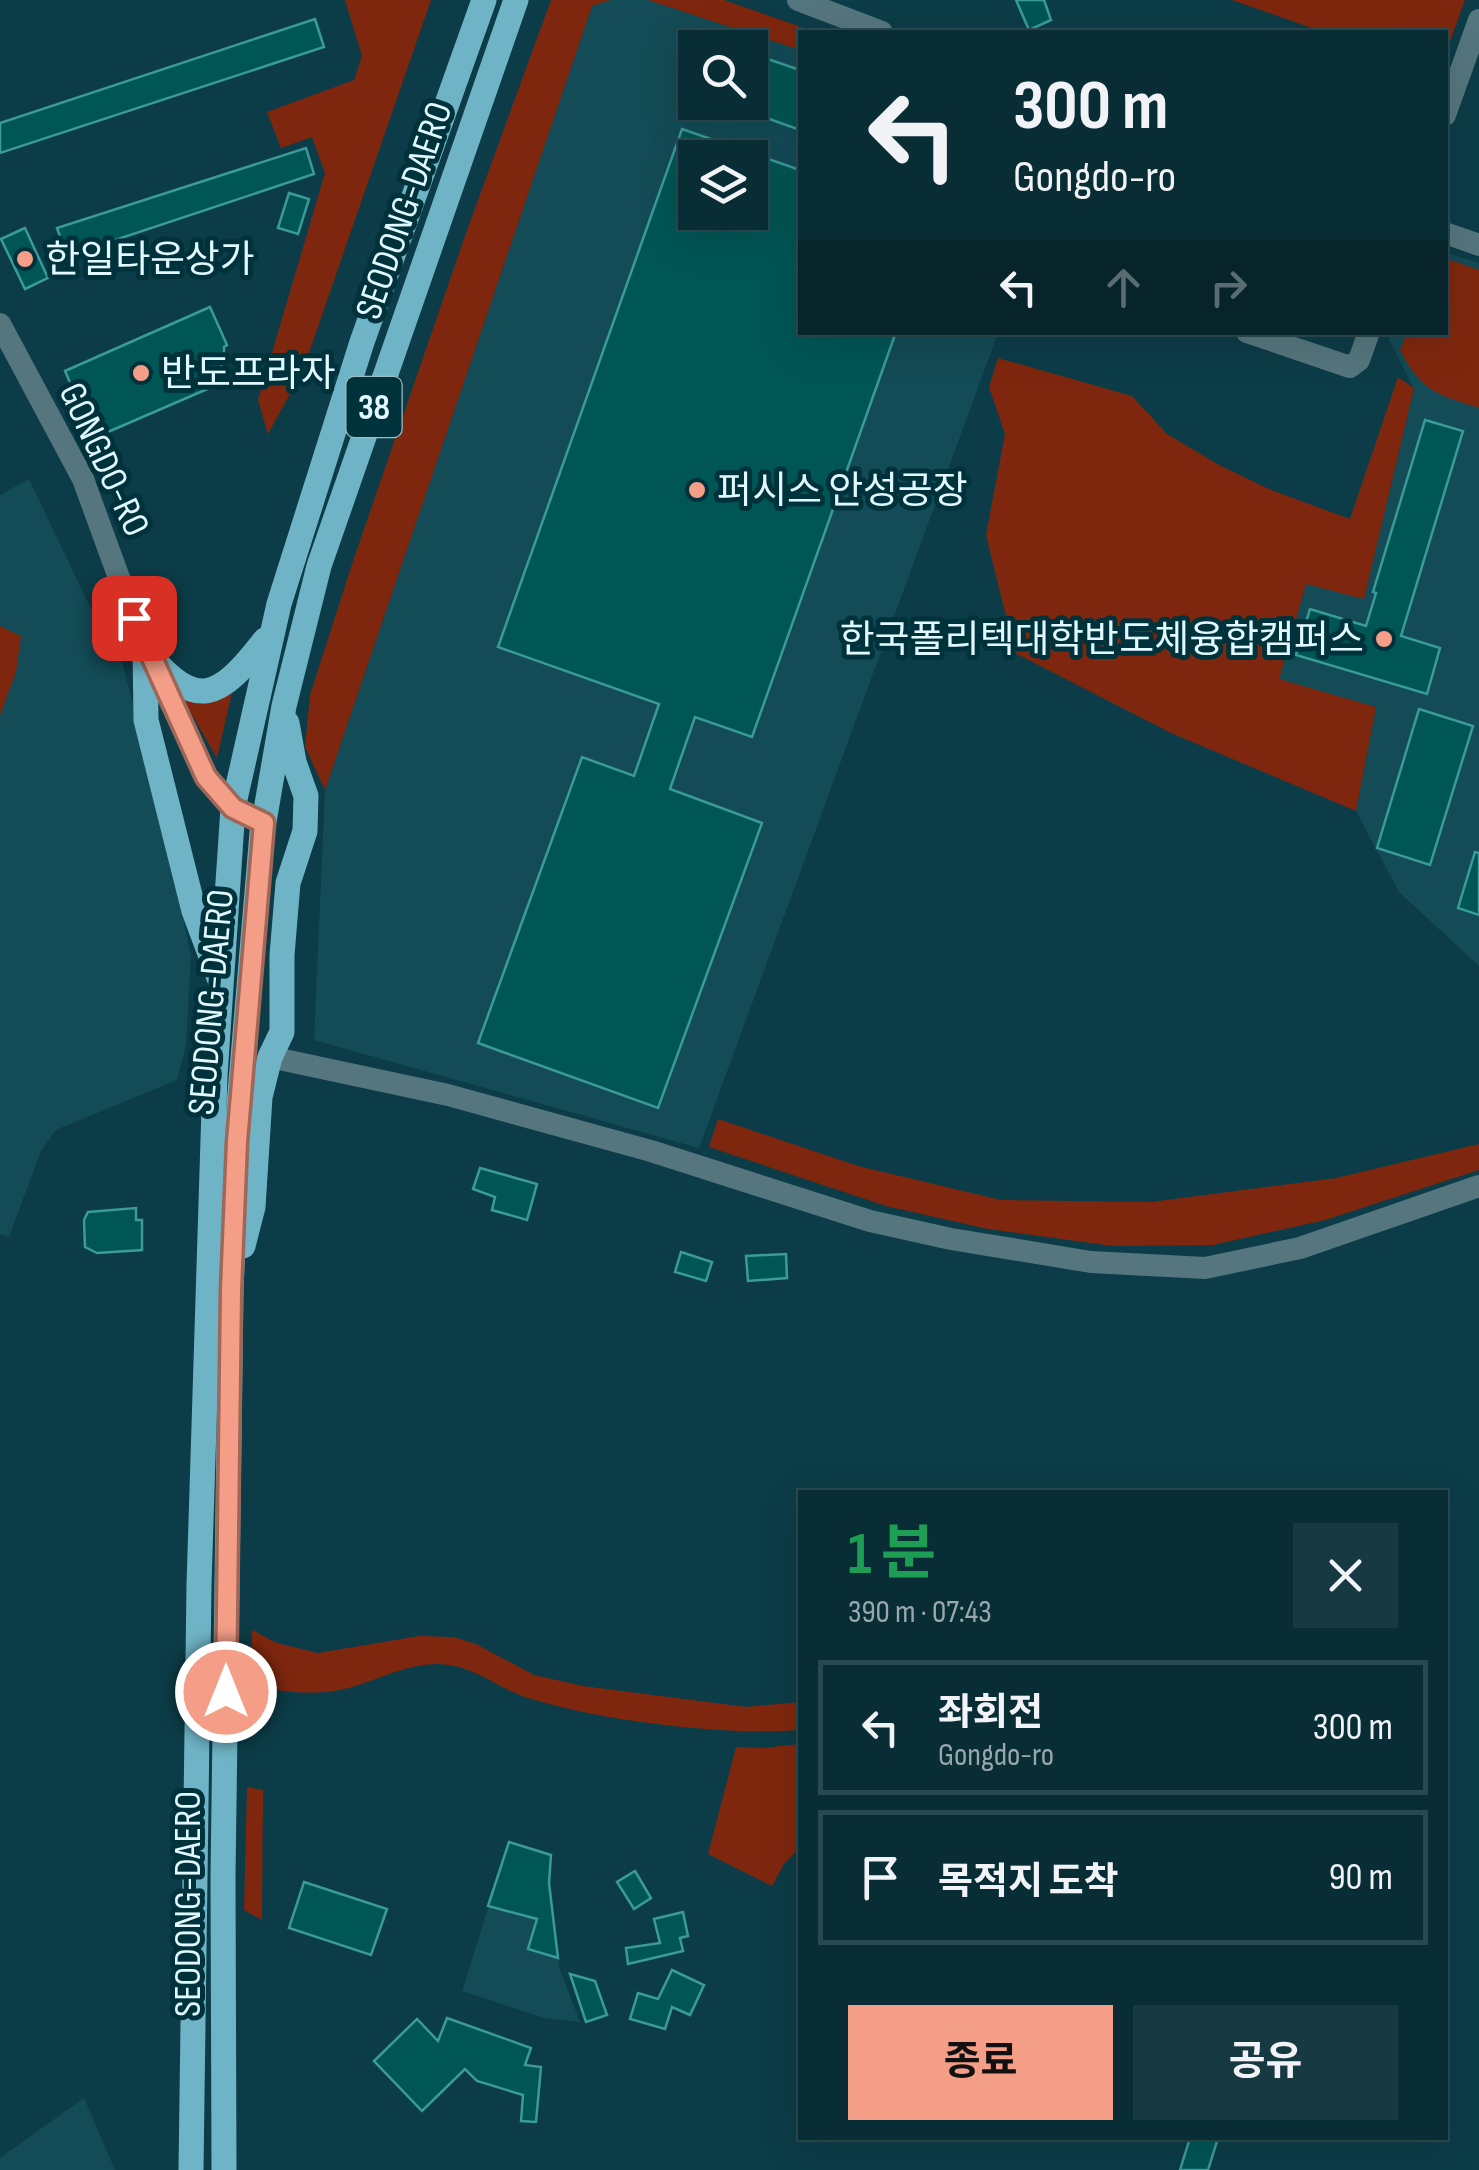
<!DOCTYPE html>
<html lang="ko">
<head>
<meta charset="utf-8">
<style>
  :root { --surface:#092d35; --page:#173941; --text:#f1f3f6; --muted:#99a8ad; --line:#294950; --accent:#f49e87 }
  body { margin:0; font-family:"Sofia Sans Condensed","Noto Sans KR",sans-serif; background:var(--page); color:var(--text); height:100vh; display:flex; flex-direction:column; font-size:38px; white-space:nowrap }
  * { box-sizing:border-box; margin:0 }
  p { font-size:32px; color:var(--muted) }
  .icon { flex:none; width:55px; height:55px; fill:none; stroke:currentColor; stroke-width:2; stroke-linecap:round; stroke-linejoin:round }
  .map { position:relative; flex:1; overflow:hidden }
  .side { position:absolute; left:798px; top:1490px; width:650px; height:650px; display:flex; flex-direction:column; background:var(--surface); border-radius:0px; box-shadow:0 10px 40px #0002,0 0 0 2px var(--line) }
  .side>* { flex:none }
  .guide { position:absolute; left:798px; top:30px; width:650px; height:305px; border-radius:0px; box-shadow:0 10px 40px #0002,0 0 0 2px var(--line); background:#092d35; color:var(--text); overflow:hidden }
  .buttons { position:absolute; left:678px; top:30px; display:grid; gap:20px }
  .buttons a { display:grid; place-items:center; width:90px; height:90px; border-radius:0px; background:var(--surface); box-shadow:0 10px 40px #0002,0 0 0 2px var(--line); font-size:50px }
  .pin { position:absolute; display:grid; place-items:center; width:85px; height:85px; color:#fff; margin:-42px; border-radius:20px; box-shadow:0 5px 15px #0006 }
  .me { position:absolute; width:110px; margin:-55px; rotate:0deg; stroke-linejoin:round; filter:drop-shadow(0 0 8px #0008) }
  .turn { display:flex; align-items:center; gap:35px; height:210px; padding:0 50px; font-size:45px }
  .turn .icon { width:130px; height:130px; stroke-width:2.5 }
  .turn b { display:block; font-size:70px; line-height:85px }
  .lanes { display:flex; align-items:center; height:95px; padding:0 50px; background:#0003; justify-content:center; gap:50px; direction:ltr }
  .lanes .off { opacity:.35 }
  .round { display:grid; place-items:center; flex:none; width:105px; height:105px; border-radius:0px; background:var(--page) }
  .head { display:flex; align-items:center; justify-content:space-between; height:170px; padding:0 50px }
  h1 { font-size:60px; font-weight:700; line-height:75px; color:#1e9e55 }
  .cta { display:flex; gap:20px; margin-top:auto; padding:20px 50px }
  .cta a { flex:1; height:115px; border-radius:0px; background:var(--accent); color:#111; font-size:40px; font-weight:700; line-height:115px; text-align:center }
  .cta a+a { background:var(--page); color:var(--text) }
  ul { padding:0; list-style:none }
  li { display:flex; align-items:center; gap:30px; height:135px; margin:0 20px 15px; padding:0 30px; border:5px solid var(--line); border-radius:0px }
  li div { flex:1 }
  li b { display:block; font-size:38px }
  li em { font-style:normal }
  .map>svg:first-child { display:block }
  .built { fill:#134b56; fill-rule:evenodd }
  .green { fill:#7f270e }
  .building { fill:#055; stroke:#3b9a9a; stroke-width:2.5; fill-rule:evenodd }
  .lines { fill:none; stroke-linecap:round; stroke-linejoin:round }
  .street { stroke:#55767e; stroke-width:22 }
  .primary { stroke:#6fb4c6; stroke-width:25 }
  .route-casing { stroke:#9f6758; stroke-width:25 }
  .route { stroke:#f49e87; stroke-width:18 }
  .poi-dot { fill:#f49e87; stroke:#00323c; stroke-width:4 }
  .labels { text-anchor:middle; stroke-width:10; stroke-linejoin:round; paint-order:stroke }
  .shield { fill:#00323c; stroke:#9dbdc4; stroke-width:2.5 }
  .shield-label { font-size:35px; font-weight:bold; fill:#e0f8fe }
  .street-label { font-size:38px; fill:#e0f8fe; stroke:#00323c }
  .poi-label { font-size:38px; fill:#e0f8fe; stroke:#00323c; text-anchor:start }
</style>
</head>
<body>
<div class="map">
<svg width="1479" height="2170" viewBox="0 0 1479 2170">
  <rect width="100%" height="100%" fill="#0c3c47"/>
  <g class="built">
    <path d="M 610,0 L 648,0 L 800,50 L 800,332 L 998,333 L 699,1148 L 314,1040 L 325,790 L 592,6 ZM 695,48 L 750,48 L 750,102 L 695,102 ZM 695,158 L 750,158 L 750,212 L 695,212 Z"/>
    <polygon points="1445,252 1479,263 1479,966 1399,892 1356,811 1376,707 1279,680 1306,584 1364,598 1414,389 1389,339 1391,333 1445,332"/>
    <polygon points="29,479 92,611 105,607 115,634 156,794 191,956 186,1047 177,1080 56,1130 41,1151 9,1237 0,1234 0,715 16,672 20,636 0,626 0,495"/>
    <polygon points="509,1842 551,1855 549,1883 559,1967 580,2022 544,2018 462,1991"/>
    <polygon points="84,2098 115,2170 0,2170 0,2158"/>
  </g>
  <g class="green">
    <polygon points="345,0 431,0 303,370 268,434 258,400 325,173 312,137 281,148 267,112 354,80 362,56"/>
    <polygon points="551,0 610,0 592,6 325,790 305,747 310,695 353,561 466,233"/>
    <polygon points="648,0 724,0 815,32 800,32 800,50"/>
    <polygon points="1232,0 1465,0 1445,55 1445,32 1323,32"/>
    <path d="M 1445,258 L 1479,270 L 1479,408 C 1436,394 1422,392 1400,350 L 1407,333 L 1445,332 Z"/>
    <polygon points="998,358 1132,396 1167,434 1219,465 1271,490 1350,519 1398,377 1414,388 1364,599 1306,584 1279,679 1376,707 1356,811 1171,733 1015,653 986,535 1005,434 989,387"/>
    <polygon points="0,626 21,636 16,672 0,715"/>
    <polygon points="235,679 217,758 179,692"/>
    <polygon points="718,1119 858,1166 1001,1200 1151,1202 1336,1178 1479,1144 1479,1170 1325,1220 1213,1245 1113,1246 988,1229 886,1206 709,1147"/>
    <path d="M 252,1630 L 277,1643 L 318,1653 L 419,1636 L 454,1637 L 476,1644 L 534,1675 L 583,1686 L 746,1707 L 800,1702 L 800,1730 C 724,1736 602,1721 528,1698 C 496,1688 473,1664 437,1664 C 401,1664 368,1686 334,1691 C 305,1695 278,1691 251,1685 Z"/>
    <polygon points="800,1744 800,1847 784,1864 772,1886 708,1854 736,1747 761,1748"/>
    <polygon points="247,1787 263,1790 262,1920 244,1910"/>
  </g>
  <g class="building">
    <polygon points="1016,0 1044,0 1051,20 1029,30"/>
    <polygon points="315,19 324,47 0,153 0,123"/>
    <polygon points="750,53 800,70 800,130 750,112"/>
    <path d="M 682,129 L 800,170 L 800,332 L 896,332 L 752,737 L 695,717 L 670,789 L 762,823 L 658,1108 L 478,1043 L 582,757 L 634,776 L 659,704 L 498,647 ZM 695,158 L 750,158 L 750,212 L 695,212 Z"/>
    <polygon points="306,148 314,174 67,256 57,228"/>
    <polygon points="289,193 309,199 298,234 278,228"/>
    <polygon points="25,228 48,278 25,289 1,239"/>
    <polygon points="210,307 227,345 224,347 224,359 219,371 209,380 212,387 94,438 65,371"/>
    <polygon points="1425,420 1463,431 1401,636 1440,648 1427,694 1296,655 1310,609 1366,626 1376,593 1373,592"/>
    <polygon points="1419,709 1473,726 1430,865 1377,848"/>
    <polygon points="1475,852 1479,853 1479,915 1458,908"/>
    <polygon points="480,1168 537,1184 527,1220 492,1210 495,1197 473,1189"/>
    <polygon points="136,1208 136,1220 142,1220 142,1250 97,1253 85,1247 84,1220 88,1212"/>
    <polygon points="681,1252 712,1262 706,1281 675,1272"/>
    <polygon points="786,1254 787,1278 748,1281 746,1256"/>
    <polygon points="509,1842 551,1855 549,1883 558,1958 528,1949 537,1919 488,1906"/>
    <polygon points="635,1871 651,1898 634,1909 617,1882"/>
    <polygon points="304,1882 387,1909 371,1955 289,1928"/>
    <polygon points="683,1912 688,1936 680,1938 683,1951 628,1964 626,1948 660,1943 654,1919"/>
    <polygon points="672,1970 704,1985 690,2015 672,2007 665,2029 630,2019 638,1993 658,1999"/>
    <polygon points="570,1974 595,1981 607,2015 586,2022"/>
    <polygon points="447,2018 531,2048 525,2065 541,2067 536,2122 521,2121 523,2095 477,2081 465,2069 422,2111 374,2061 417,2019 438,2041"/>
    <polygon points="1190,2138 1218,2138 1208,2170 1180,2170"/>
  </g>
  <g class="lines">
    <g class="street">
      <polyline points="798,0 882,32"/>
      <polyline points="1445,115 1479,20"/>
      <polyline points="1445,233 1479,245"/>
      <polyline points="0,324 83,479 145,649 206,777 233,808 264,823"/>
      <polyline points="1247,332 1350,367 1359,360 1369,332"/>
      <polyline points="270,1057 448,1095 651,1151 870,1221 951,1239 1091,1262 1205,1268 1300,1248 1479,1186"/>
    </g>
    <g class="primary">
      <polyline points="145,649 146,720 194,911 219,978"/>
      <path d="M 145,649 C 196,714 220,698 265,640"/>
      <polyline points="243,1246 253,1207 260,1097 270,1057 282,1032 282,955 288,883 305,831 306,796 294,762 287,723"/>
      <polyline points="191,2170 199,1585 215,1076 233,808 279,604 362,342 484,0"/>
      <polyline points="224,2170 223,1876 231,1290 239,1105 262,833 284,706 319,566 516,0"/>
    </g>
  </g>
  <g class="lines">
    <defs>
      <polyline id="route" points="134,618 206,777 233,808 264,823 237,1142 231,1290 226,1692"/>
    </defs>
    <use href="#route" class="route-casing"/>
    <use href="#route" class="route"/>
  </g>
  <g class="poi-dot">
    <circle cx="25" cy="259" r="10"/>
    <circle cx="141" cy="373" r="10"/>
    <circle cx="697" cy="490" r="10"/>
    <circle cx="1384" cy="639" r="10"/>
  </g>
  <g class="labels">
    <rect class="shield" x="346.5" y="377" width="55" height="60" rx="8"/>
    <g class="shield-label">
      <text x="374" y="419">38</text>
    </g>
    <g class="street-label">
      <text transform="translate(403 210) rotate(-71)" y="13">SEODONG-DAERO</text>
      <text transform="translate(105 459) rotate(65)" y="13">GONGDO-RO</text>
      <text transform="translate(210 1002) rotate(-85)" y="13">SEODONG-DAERO</text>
      <text transform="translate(187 1904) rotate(-90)" y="13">SEODONG-DAERO</text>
    </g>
    <g class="poi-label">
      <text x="45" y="272">한일타운상가</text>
      <text x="161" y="386">반도프라자</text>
      <text x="717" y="503">퍼시스 안성공장</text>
      <text x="1364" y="652" text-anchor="end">한국폴리텍대학반도체융합캠퍼스</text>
    </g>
  </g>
</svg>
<div class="buttons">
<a><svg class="icon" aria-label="search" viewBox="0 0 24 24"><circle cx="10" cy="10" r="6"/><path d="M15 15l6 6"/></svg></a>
<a><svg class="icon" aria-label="layers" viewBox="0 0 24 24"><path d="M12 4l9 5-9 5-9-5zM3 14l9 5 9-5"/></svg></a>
</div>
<div class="pin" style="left:134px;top:618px;background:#d93025"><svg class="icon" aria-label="arrive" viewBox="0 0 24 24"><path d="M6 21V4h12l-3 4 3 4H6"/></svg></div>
<svg class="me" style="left:226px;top:1692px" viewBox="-20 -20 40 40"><circle r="17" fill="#f49e87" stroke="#fff" stroke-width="3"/><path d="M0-11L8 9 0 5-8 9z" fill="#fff"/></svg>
<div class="guide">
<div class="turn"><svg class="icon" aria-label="left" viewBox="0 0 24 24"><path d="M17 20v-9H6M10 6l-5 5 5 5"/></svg><div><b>300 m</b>Gongdo-ro</div></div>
<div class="lanes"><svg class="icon" aria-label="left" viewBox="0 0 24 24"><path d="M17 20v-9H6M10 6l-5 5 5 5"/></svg><svg class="icon off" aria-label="ahead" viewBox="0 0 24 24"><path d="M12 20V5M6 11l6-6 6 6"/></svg><svg class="icon off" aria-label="right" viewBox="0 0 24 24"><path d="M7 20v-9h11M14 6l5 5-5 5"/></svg></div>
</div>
<section class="side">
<div class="head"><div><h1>1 분</h1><p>390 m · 07:43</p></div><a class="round"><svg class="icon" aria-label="close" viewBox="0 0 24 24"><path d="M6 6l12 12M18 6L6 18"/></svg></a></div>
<ul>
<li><svg class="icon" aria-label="left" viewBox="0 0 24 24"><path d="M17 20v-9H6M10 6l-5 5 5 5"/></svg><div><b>좌회전</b><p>Gongdo-ro</p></div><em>300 m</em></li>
<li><svg class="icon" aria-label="arrive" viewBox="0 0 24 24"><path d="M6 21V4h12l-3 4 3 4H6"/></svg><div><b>목적지 도착</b></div><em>90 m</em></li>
</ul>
<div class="cta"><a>종료</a><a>공유</a></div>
</section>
</div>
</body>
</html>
